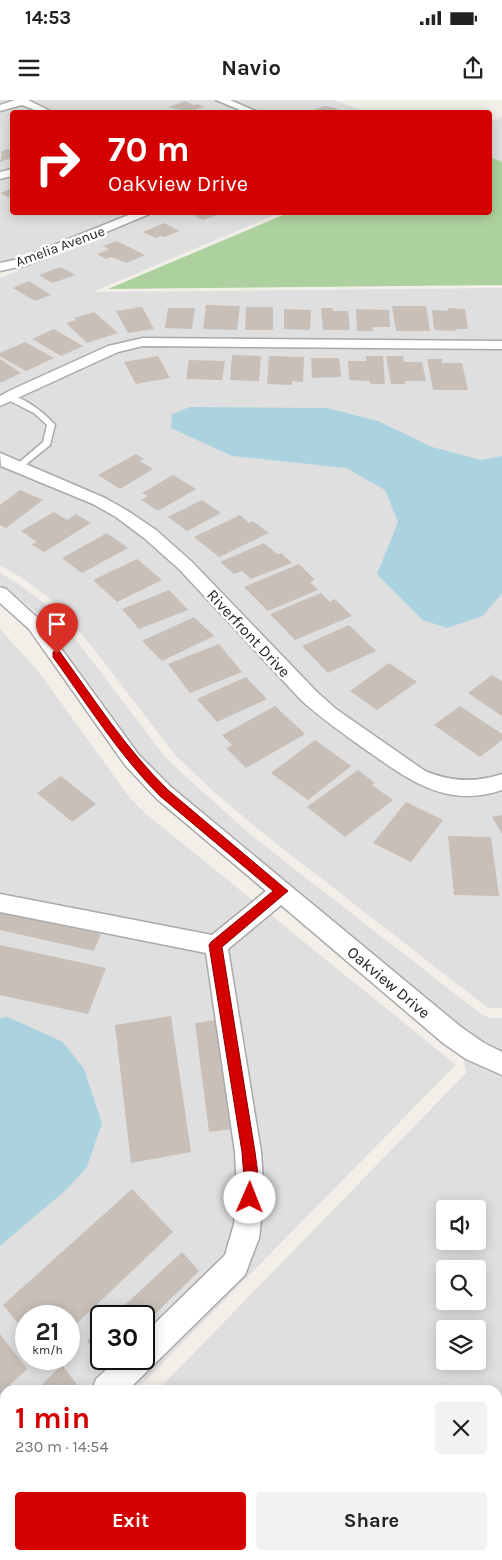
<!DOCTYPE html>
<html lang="en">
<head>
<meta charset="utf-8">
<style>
  :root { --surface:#fff; --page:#f2f2f2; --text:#222; --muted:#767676; --accent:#d40000 }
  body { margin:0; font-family:Karla,sans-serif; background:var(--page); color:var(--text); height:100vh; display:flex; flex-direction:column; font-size:19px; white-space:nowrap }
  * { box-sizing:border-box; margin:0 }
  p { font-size:16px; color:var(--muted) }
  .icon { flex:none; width:28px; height:28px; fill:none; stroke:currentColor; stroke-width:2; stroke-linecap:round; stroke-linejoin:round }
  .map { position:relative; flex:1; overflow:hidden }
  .details { position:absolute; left:0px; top:1285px; width:502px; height:175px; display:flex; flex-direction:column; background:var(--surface); border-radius:15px 15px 0 0; box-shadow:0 2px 12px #0003 }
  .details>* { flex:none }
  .banner { position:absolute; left:10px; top:10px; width:482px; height:105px; border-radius:5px; box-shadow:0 2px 12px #0003; background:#d40000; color:#fff; overflow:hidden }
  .buttons { position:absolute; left:436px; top:1100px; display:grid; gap:10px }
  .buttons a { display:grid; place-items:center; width:50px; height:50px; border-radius:5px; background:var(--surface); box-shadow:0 2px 12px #0003; font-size:25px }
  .speed { position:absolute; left:15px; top:1205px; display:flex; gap:10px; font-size:25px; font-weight:700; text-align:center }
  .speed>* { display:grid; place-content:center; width:65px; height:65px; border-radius:50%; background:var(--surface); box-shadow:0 2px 12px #0003; line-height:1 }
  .speed small { font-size:12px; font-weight:400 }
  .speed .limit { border:2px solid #111; border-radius:8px; background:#fff; color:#111 }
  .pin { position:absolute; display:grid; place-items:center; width:42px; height:42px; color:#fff; margin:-51px -21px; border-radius:50% 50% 50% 0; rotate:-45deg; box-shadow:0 0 5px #0007 }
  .pin .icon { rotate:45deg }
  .me { position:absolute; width:55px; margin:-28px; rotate:1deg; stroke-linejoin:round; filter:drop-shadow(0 0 4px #0008) }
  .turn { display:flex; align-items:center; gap:18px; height:105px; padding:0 15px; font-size:22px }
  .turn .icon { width:65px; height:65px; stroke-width:2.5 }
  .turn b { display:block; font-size:35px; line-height:42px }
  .round { display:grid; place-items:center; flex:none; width:52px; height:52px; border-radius:5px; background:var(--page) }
  .overview { display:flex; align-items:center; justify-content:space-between; height:85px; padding:0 15px }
  h1 { font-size:30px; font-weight:700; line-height:38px; color:var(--accent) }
  .button { display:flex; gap:10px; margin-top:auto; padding:10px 15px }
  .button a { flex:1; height:58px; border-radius:5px; background:var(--accent); color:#fff; font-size:20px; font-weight:700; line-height:58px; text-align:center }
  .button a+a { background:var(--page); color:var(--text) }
  .status { display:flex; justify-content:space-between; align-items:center; height:35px; padding:0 25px; background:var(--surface); direction:ltr }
  .status svg { height:14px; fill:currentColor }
  header { display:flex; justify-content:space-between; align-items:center; height:65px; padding:0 15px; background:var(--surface); font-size:22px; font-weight:700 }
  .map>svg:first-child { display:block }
  .residential { fill:#e0dfdf; fill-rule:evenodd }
  .forest { fill:#add19e }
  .water { fill:#aad3df }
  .building { fill:#c7bfb8 }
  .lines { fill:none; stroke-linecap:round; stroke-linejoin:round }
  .lane-casing { stroke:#a9a9a9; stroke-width:3 }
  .street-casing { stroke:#a9a9a9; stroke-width:3 }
  .lane { fill:#fff; fill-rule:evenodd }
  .street { fill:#fff; fill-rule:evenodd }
  .route { fill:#d40000; stroke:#8a0000 }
  .labels { text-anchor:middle; stroke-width:5; stroke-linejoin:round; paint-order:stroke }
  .far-street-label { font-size:14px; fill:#222; stroke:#fff }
  .street-label { font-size:16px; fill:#222; stroke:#fff }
</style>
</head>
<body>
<div class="status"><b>14:53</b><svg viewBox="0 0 49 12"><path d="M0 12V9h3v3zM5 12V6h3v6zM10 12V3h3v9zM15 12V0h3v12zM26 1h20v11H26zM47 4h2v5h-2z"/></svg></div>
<header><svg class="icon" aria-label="menu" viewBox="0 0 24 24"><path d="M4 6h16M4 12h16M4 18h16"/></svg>Navio<svg class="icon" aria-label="share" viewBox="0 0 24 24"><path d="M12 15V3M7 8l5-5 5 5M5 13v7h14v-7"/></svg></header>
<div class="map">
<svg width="502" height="1460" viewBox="0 0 502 1460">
  <rect width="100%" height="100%" fill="#f2efe9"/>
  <g class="residential">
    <polygon points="0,0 333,0 367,12 12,12 12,112 279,113 93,192 502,188 502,908 488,908 259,730 212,690 175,655 93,548 54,502 24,479 0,465 0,178 18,171 0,161"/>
    <polygon points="502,17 502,62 490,57 490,22"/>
    <polygon points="0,473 17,483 47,505 67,528 166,658 205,694 252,736 481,914 490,918 502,918 502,951 480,941 460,927 172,688 142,656 44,522 31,508 0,484"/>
    <path d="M 0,529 L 38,571 L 130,698 L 145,713 L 456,965 L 136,1290 L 5,1290 L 5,1423 L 0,1429 L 0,1146 L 65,1091 L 8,917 L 0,918 ZM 26,1216 L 69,1216 L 69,1259 L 26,1259 ZM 101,1216 L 144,1216 L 144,1259 L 101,1259 Z"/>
    <path d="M 449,947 L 471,962 L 502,976 L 502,1460 L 0,1460 L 0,1452 L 5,1447 L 5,1455 L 498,1455 L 498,1290 L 158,1290 L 466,973 L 463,958 ZM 445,1109 L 478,1109 L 478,1141 L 445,1141 ZM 445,1169 L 478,1169 L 478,1201 L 445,1201 ZM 445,1229 L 478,1229 L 478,1261 L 445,1261 Z"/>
  </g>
  <polygon class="forest" points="490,57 502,62 502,185 108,189 288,113 490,112"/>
  <g class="water">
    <polygon points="190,307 327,308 378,321 432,347 481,360 502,356 502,493 483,516 447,528 423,520 377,474 398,422 385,390 346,368 232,356 171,328 172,314"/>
    <polygon points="8,917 63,942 84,969 102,1023 87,1067 65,1091 0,1146 0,918"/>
  </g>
  <g class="building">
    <polygon points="185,1 194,5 197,4 204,7 188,12 168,7"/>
    <polygon points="324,6 332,7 340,10 337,11 340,12 308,12"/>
    <polygon points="7,49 12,50 12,58 0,62 2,54 0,52"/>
    <polygon points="12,88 12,96 8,97 0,93"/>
    <polygon points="187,112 222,112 222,113 203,120"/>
    <polygon points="164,123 180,131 165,137 161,136 156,138 143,132"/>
    <polygon points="117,141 145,155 127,163 111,157 106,159 97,154 109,149 103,146"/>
    <polygon points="60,167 76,175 52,183 39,175"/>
    <polygon points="29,181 51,195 35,201 13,188"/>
    <polygon points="206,205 240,206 237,230 203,229"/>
    <polygon points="392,206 426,206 430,231 396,231"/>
    <polygon points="142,207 154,229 128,233 116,211"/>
    <polygon points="246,207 273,207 273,230 245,230"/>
    <polygon points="168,208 195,208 192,229 165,228"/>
    <polygon points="321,208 333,208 333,211 348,211 350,230 323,230"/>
    <polygon points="448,208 465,209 468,229 456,229 456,231 434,230 432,210 448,211"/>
    <polygon points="284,209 311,210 310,230 284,229"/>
    <polygon points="356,209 389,210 390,227 373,227 373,231 357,231"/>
    <polygon points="94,212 118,233 87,243 66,223 76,220 74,218"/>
    <polygon points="54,229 83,246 61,256 32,239"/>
    <polygon points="25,242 54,258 26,271 0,256 0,253"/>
    <polygon points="232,255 261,256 259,281 230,280"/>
    <polygon points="158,256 170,278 136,284 124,262"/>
    <polygon points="269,256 304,257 303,282 292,281 292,285 267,284"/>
    <polygon points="366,256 383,256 385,284 370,284 370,281 349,280 348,261 366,261"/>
    <polygon points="386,256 403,256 404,262 422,262 426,281 405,281 406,284 391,284"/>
    <polygon points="311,258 339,258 341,277 312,278"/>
    <polygon points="0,259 21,273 0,283"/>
    <polygon points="427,259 442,259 442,263 462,263 468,290 433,290"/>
    <polygon points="189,260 225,261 222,280 186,279"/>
    <polygon points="136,354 144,359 140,361 153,369 120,389 98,375"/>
    <polygon points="173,375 196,389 158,411 141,400 148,396 142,393"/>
    <polygon points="20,390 43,400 6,428 0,425 0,405"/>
    <polygon points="202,400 221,413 187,431 168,417"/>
    <polygon points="54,412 67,420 76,414 91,423 44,452 32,445 37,442 21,431"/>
    <polygon points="240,415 249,423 253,421 269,433 219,457 194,437"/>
    <polygon points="107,433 128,448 82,473 62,458"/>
    <polygon points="264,443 277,454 281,453 292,463 251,479 242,471 234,474 220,462"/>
    <polygon points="137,459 162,480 117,502 93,480"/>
    <polygon points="299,464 315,480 310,482 318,490 268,511 244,487"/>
    <polygon points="169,490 188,510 139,529 122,509"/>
    <polygon points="321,493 330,502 335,499 352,516 295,540 270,514"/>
    <polygon points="194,517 214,536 162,561 142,541"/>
    <polygon points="349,525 376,551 328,573 302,546"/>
    <polygon points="219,544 242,572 190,593 168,564"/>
    <polygon points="389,563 417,582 377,610 350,591"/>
    <polygon points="492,575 502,581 502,616 468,593"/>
    <polygon points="246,577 267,599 217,622 197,599"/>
    <polygon points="275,606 305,634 246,668 226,648 232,645 222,635"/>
    <polygon points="460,606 502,634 502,640 480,657 434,625"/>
    <polygon points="315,640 351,666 308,700 271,673"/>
    <polygon points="358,670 375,683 372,685 393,700 345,737 307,707"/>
    <polygon points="61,676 96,704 72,722 37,693"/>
    <polygon points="406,702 443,720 411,762 373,743"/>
    <polygon points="502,715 502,734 492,717"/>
    <polygon points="448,736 491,737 499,796 454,795"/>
    <polygon points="0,812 101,834 94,851 0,830"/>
    <polygon points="0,845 106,868 88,914 0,895"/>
    <polygon points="171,916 191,1052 131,1063 115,925"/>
    <polygon points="217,920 232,1029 209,1032 195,923"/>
    <polygon points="132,1089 173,1132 69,1231 69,1216 26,1216 26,1233 3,1205"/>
    <polygon points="182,1152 199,1171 144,1225 144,1216 113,1216"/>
    <polygon points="101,1228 101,1259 109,1259 105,1263 87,1241"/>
    <polygon points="0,1234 27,1269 0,1294"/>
    <polygon points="62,1265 79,1287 76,1290 36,1290"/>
    <polygon points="5,1319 5,1358 0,1363 0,1324"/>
  </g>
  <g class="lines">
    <defs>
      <path id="lane" d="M 6,295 C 21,294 46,314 55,325 L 50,345 L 18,371 L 15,370 L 15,366 L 43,342 L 47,325 L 34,313 L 6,299 Z"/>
      <g id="street">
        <polygon points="15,0 28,0 52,12 40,12 22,5 0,11 0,5"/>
        <polygon points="216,0 230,0 258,12 245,12"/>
        <polygon points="12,69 12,76 0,79 0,72"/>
        <polygon points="136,112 154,112 27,165 0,171 0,163 19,159"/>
        <polygon points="143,238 502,241 502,249 143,246 118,252 0,306 0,296 11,290 108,246"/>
        <path d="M 0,353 L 105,398 L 128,411 L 156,430 L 191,461 L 316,591 L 336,609 L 425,671 C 451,682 475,683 502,674 L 502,690 C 447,709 409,680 366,650 C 344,634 322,619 302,601 L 179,469 L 144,438 L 116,417 L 93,404 L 1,366 Z"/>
        <polygon points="0,487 6,489 41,521 139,655 171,687 461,927 484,943 502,952 502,975 466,959 443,943 281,805 228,849 261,1052 264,1095 259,1138 245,1175 128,1290 92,1290 96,1279 118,1259 144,1259 144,1234 225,1155 234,1124 237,1095 235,1052 206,853 0,812 0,794 212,835 266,791 157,699 125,665 29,529 0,503"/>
        <polygon points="5,1374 5,1409 0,1411 0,1376"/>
      </g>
    </defs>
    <use href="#lane" class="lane-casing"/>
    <use href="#street" class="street-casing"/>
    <use href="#lane" class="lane"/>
    <use href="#street" class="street"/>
  </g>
  <path class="route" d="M 57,551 L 60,552 C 94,599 126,649 168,690 L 288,791 L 222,847 L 255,1052 C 257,1068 261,1087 255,1103 L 250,1105 L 245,1103 L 243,1098 L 244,1078 L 242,1052 L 209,845 L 211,842 L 273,791 L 160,696 C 119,655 87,604 53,557 L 53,552 Z"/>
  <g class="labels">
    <g class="far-street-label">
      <text transform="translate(60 146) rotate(-20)" y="5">Amelia Avenue</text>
    </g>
    <g class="street-label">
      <text transform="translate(249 533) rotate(47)" y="6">Riverfront Drive</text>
      <text transform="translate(389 882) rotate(40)" y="6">Oakview Drive</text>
    </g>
  </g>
</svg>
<div class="buttons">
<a><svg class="icon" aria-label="sound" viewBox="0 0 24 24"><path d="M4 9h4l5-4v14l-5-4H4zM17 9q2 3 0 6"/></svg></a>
<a><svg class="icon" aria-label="search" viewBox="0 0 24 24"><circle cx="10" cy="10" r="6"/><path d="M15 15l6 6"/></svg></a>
<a><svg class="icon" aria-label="layers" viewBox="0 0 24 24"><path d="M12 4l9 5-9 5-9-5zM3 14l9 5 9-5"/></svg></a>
</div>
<div class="speed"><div>21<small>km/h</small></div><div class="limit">30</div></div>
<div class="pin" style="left:57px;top:554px;background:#d93025"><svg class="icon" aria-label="arrive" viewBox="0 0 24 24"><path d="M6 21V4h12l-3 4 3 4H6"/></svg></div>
<svg class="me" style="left:250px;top:1098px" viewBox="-20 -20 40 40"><circle r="19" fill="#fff"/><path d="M0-13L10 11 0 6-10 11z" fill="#d40000"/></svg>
<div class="banner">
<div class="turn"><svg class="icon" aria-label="right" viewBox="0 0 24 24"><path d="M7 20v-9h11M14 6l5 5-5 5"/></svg><div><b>70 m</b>Oakview Drive</div></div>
</div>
<section class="details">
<div class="overview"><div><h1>1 min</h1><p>230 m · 14:54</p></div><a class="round"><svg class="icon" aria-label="close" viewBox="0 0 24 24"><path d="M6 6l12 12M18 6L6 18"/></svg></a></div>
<div class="button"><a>Exit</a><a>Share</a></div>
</section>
</div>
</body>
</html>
